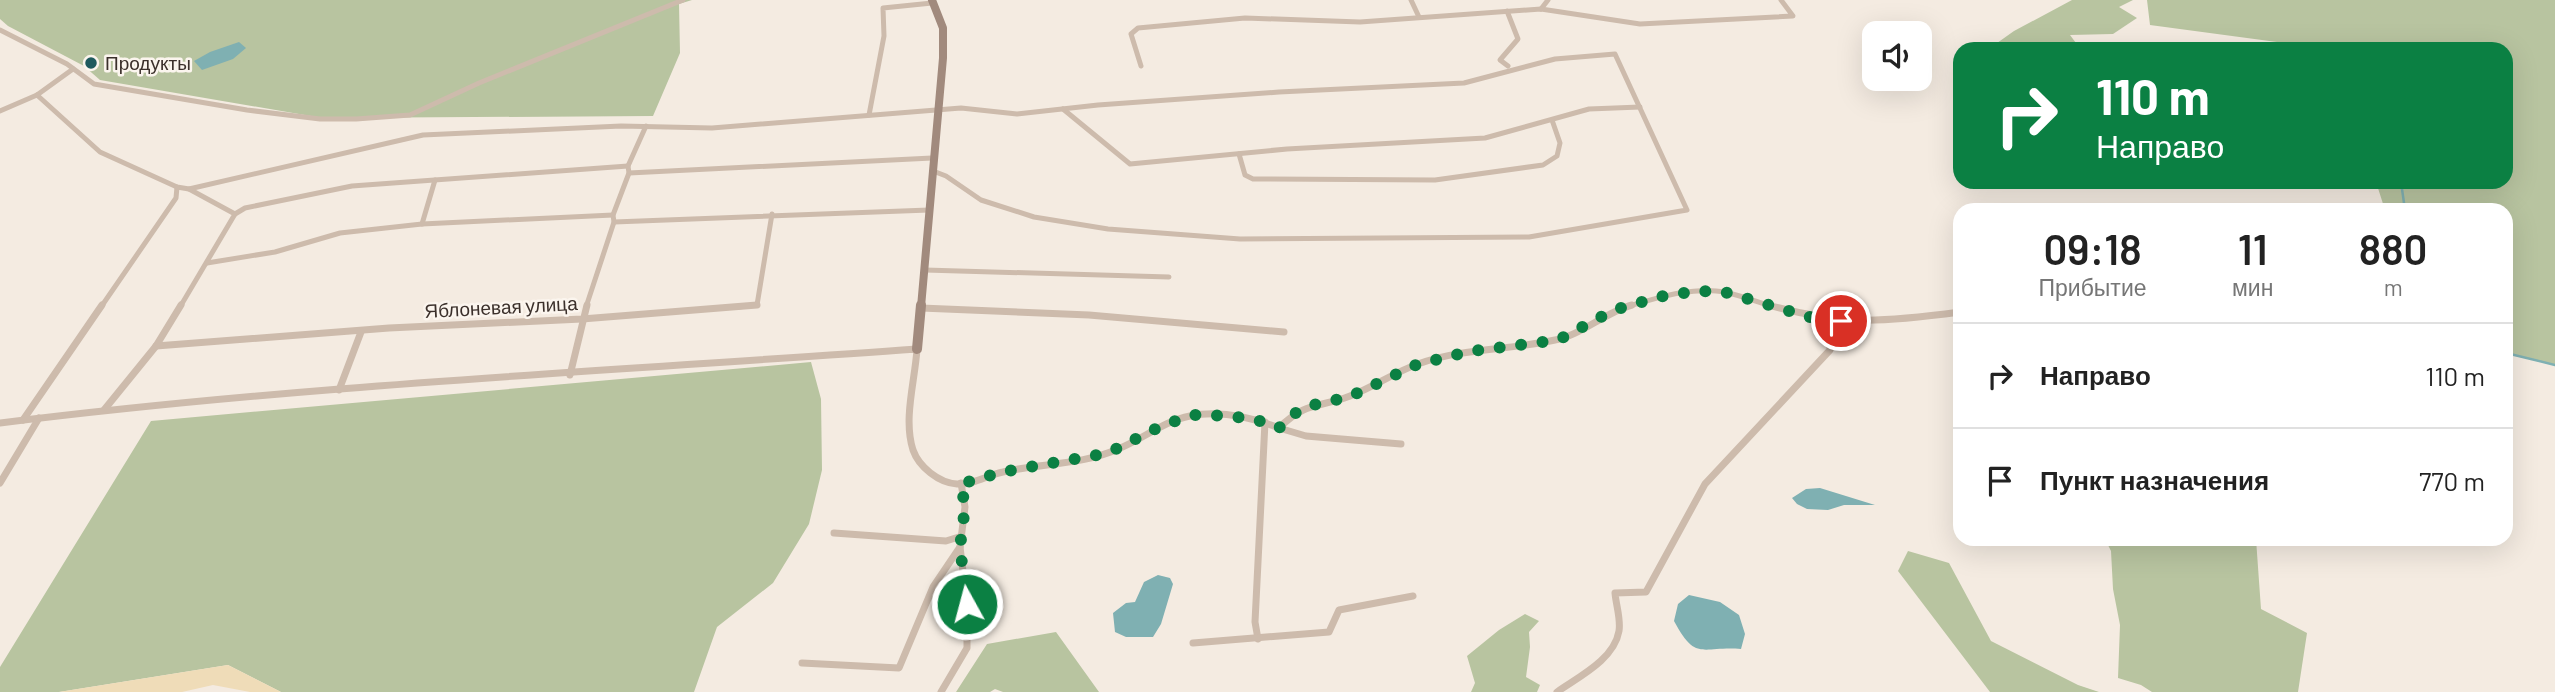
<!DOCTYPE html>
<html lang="ru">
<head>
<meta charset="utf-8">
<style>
  :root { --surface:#fff; --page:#f2f2f2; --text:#222; --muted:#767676; --line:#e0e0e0 }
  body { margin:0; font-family:Barlow,sans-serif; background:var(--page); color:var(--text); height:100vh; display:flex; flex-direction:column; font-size:26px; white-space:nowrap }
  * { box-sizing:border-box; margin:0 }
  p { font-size:23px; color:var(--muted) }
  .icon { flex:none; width:38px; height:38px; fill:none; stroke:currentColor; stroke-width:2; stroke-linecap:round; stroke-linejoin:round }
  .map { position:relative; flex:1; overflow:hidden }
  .drawer { position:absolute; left:1953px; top:203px; width:560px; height:343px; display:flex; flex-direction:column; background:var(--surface); border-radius:21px; box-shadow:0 7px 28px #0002 }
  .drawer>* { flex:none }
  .banner { position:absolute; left:1953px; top:42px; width:560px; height:147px; border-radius:21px; box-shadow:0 7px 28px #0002; background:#0b8043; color:#fff; overflow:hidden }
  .buttons { position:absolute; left:1862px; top:21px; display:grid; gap:14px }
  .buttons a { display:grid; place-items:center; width:70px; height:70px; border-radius:14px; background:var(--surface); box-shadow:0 7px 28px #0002; font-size:35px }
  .pin { position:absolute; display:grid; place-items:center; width:60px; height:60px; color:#fff; margin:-30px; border:4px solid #fff; border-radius:50%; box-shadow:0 2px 7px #0007 }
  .me { position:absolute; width:77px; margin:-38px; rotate:353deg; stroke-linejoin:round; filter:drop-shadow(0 0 5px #0008) }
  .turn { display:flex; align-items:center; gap:24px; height:147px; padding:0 28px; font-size:32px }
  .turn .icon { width:91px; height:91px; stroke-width:2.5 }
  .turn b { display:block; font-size:49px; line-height:60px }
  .eta { display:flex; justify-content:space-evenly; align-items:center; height:119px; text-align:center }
  .eta b { font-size:42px; font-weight:600; line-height:49px }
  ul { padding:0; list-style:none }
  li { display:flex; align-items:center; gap:21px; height:105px; padding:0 28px; border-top:2px solid var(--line) }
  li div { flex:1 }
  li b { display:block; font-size:26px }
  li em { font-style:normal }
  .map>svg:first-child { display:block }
  .green { fill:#b8c4a0 }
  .sand { fill:#efdcb8 }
  .water { fill:#7fb0b2 }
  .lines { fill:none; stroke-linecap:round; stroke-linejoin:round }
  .stream { stroke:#7fb0b2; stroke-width:2.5 }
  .street-far1 { stroke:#cdbbac; stroke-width:5 }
  .street { stroke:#cdbbac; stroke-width:7 }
  .secondary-far1 { stroke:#a18a7d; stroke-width:8 }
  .secondary { stroke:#a18a7d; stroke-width:10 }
  .route { stroke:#0b8043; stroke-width:12; stroke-dasharray:0 21.6 }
  .poi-dot { fill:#1f5a5e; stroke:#fbf5ee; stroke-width:2.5 }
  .labels { text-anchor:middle; stroke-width:5; stroke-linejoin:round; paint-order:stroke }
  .poi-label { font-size:19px; fill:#3b302b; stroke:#fbf5ee; text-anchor:start }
  .street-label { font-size:19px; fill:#3b302b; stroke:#fbf5ee }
</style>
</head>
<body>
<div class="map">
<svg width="2555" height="692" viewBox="0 0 2555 692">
  <rect width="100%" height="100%" fill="#f4ebe1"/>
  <g class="green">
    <polygon points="0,0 692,0 679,4 680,53 653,116 322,118 100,80 84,66 8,26 0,19"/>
    <polygon points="2072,0 2133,0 2119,7 2137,18 2113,34 2070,35 2079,47 2035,45 2025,49 1990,48 2014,31"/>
    <polygon points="2147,0 2555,0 2555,365 2506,353 2506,210 2385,210 2376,182 2506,182 2506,49 2328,49 2150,25"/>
    <polygon points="811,362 821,399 822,470 809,524 773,583 717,627 694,692 281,692 228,665 59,692 0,692 0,667 151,421"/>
    <polygon points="2105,539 2256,539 2261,609 2307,633 2298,692 2152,692 2141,685 2118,678 2120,625 2113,589 2111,551"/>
    <polygon points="1908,551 1949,563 1991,641 2078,685 2099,692 1990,692 1898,571"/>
    <polygon points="1525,614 1539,621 1529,632 1530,647 1526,677 1540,685 1537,692 1471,692 1475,683 1467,656 1499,630"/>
    <polygon points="1056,632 1099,692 1003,692 995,689 990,692 956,692 987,644"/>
  </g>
  <polygon class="sand" points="228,665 281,692 250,692 213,685 182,692 59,692"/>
  <g class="water">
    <polygon points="239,42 246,48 233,59 202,70 194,61 210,52"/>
    <polygon points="1820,488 1875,505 1844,505 1828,510 1807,509 1797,504 1792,498 1806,489"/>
    <polygon points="1158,575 1170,578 1173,584 1161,624 1153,637 1126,637 1115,632 1113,613 1126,603 1135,602 1144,582"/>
    <path d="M 1689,595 L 1720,602 L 1739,615 L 1745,634 L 1741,649 C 1701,646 1696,662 1674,621 L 1678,604 Z"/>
  </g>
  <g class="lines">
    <g class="stream">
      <polyline points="2401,182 2405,210"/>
      <polyline points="2506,353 2555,365"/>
    </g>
    <g class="street-far1">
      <polyline points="1411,0 1419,17"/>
      <polyline points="1541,9 1548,0"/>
      <polyline points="1507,11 1518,39 1500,60 1508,66"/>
      <polyline points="0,30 67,64 94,84 247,110 320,119 356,119 410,115 479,83 683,0"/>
      <polyline points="1141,66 1131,34 1138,28 1245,18 1360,22 1541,9 1640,24 1793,16 1781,0"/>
      <polyline points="37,95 100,152 177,187 189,189 235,214 180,307"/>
      <polyline points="1063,109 1130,164 1287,149 1485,138 1589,109 1640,107"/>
      <polyline points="0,111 37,95 73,69"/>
      <polyline points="869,115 884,36 883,8 932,3"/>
      <polyline points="1239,154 1245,175 1253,179 1435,180 1543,165 1557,156 1560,143 1552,120"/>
      <polyline points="629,173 932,158"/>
      <polyline points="189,189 423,135 621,126 712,128 961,108 1017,114 1098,105 1279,92 1464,83 1555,59 1615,54 1687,210 1529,237 1240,239 1108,229 1034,217 981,200 946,176 933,171"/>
      <polyline points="235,214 245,208 352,186 628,166"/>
      <polyline points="614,222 929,210"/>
      <polyline points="422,224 435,180"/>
      <polyline points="207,263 275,252 340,233 422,224 613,215"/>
      <polyline points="925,270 1169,277"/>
      <polyline points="101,307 176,198 177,187"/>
      <polyline points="586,307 614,222 613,215 629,173 628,166 646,126"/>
      <polyline points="738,307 757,305 772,214"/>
      <path d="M 1626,307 C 1657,298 1693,286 1725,292 C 1742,296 1758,302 1774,307"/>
    </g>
    <g class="street">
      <path d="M 1768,305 C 1842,326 1885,322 1960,312"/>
      <polyline points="921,308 1089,315 1284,332"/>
      <polyline points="156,346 389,328 582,319 757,305"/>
      <polyline points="570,375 587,305"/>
      <polyline points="339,390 361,332"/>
      <polyline points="104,410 156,346 181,305"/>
      <polyline points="23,420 102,305"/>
      <path d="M 0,423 C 304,385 611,371 917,349 C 915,381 903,419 913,450 C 919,467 939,483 957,484 C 973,485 988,475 1003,472 C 1041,463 1082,465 1118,449 C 1143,439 1164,421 1190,416 C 1220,410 1251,417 1279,428 C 1306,401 1319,408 1350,396 C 1374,387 1395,372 1418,364 C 1462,348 1510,350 1555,340 C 1579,336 1606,312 1632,305"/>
      <polyline points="1279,428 1306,436 1401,444"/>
      <polyline points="0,483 39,418"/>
      <polyline points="834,533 946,541 962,536"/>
      <polyline points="1258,639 1255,622 1265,422"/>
      <polyline points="1193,643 1329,632 1339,610 1413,596"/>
      <polyline points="802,663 899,668 933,587 960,547"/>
      <polyline points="941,692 967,648 967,604 960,547 965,507 961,483"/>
      <path d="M 1557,692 C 1578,677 1614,660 1619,631 C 1621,619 1616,605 1615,593 L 1646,592 L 1705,484 L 1830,350 L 1830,340 L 1810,317"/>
    </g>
    <polyline class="secondary-far1" points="921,307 943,58 943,28 932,0"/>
    <polyline class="secondary" points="917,349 921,305"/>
  </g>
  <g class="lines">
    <polyline class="route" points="967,604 960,547 965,507 961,484 1002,472 1108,453 1163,425 1194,415 1232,416 1265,422 1279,428 1292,415 1308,406 1349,397 1418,364 1472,351 1558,340 1614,310 1663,296 1698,291 1724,292 1810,317 1841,321"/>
  </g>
  <circle class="poi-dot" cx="91" cy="63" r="7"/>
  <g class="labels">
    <g class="poi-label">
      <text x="105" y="70">Продукты</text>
    </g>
    <g class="street-label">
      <text transform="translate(501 307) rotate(-3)" y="7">Яблоневая улица</text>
    </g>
  </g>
</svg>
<div class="buttons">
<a><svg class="icon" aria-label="sound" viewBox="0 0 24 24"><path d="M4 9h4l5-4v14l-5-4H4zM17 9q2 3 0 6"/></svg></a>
</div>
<div class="pin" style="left:1841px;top:321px;background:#d93025"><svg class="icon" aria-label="arrive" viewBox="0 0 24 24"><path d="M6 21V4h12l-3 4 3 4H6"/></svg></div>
<svg class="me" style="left:967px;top:604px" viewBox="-20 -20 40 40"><circle r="17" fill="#0b8043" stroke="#fff" stroke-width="3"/><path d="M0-11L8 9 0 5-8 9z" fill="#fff"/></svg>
<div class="banner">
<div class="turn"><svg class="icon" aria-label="right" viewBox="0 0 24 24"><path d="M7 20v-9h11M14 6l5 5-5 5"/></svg><div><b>110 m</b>Направо</div></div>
</div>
<section class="drawer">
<div class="eta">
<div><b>09:18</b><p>Прибытие</p></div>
<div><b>11</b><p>мин</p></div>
<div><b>880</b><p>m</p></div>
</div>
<ul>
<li><svg class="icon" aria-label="right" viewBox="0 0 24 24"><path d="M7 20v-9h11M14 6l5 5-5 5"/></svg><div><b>Направо</b></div><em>110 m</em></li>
<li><svg class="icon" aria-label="arrive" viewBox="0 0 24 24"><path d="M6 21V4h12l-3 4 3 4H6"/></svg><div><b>Пункт назначения</b></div><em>770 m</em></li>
</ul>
</section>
</div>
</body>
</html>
